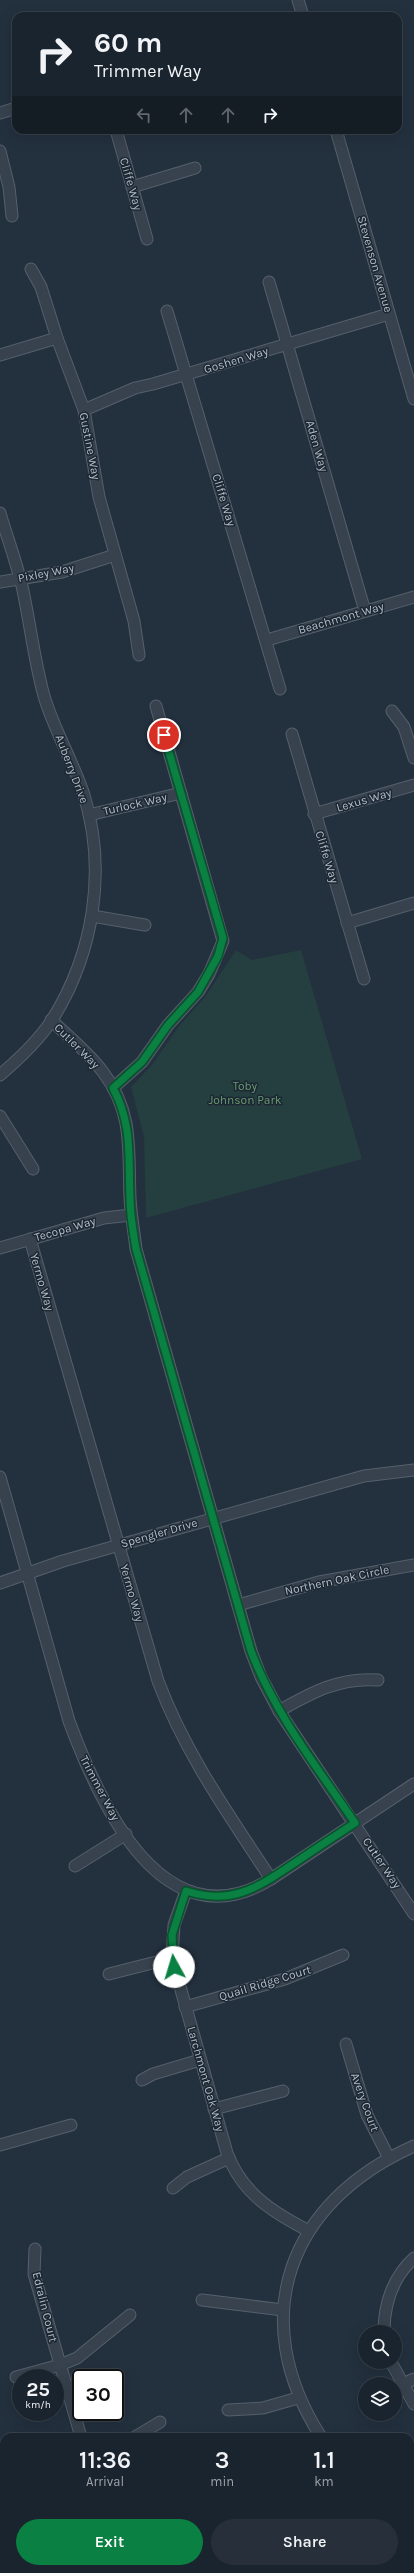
<!DOCTYPE html>
<html lang="en">
<head>
<meta charset="utf-8">
<style>
  :root { --surface:#1a242e; --page:#27303a; --text:#f1f3f6; --muted:#9fa4aa; --line:#38414a; --accent:#0b8043 }
  body { margin:0; font-family:Karla,sans-serif; background:var(--page); color:var(--text); height:100vh; display:flex; flex-direction:column; font-size:15px; white-space:nowrap }
  * { box-sizing:border-box; margin:0 }
  p { font-size:13px; color:var(--muted) }
  .icon { flex:none; width:22px; height:22px; fill:none; stroke:currentColor; stroke-width:2; stroke-linecap:round; stroke-linejoin:round }
  .map { position:relative; flex:1; overflow:hidden }
  .drawer { position:absolute; left:0px; top:2433px; width:414px; height:140px; display:flex; flex-direction:column; background:var(--surface); border-radius:12px 12px 0 0; box-shadow:0 4px 16px #0002,0 0 0 1px var(--line) }
  .drawer>* { flex:none }
  .banner { position:absolute; left:12px; top:12px; width:390px; height:122px; border-radius:12px; box-shadow:0 4px 16px #0002,0 0 0 1px var(--line); background:#1a242e; color:var(--text); overflow:hidden }
  .buttons { position:absolute; left:358px; top:2325px; display:grid; gap:8px }
  .buttons a { display:grid; place-items:center; width:44px; height:44px; border-radius:50%; background:var(--surface); box-shadow:0 4px 16px #0002,0 0 0 1px var(--line); font-size:20px }
  .speed { position:absolute; left:12px; top:2369px; display:flex; gap:8px; font-size:20px; font-weight:700; text-align:center }
  .speed>* { display:grid; place-content:center; width:52px; height:52px; border-radius:50%; background:var(--surface); box-shadow:0 4px 16px #0002,0 0 0 1px var(--line); line-height:1 }
  .speed small { font-size:10px; font-weight:400 }
  .speed .limit { border:2px solid #111; border-radius:6px; background:#fff; color:#111 }
  .pin { position:absolute; display:grid; place-items:center; width:34px; height:34px; color:#fff; margin:-17px; border:2px solid #fff; border-radius:50%; box-shadow:0 1px 4px #0007 }
  .me { position:absolute; width:44px; margin:-22px; rotate:354deg; stroke-linejoin:round; filter:drop-shadow(0 0 3px #0008) }
  .turn { display:flex; align-items:center; gap:14px; height:84px; padding:0 16px; font-size:18px }
  .turn .icon { width:52px; height:52px; stroke-width:2.5 }
  .turn b { display:block; font-size:28px; line-height:34px }
  .lanes { display:flex; align-items:center; height:38px; padding:0 16px; background:#0003; justify-content:center; gap:20px; direction:ltr }
  .lanes .off { opacity:.35 }
  .eta { display:flex; justify-content:space-evenly; align-items:center; height:68px; text-align:center }
  .eta b { font-size:24px; font-weight:600; line-height:28px }
  .cta { display:flex; gap:8px; margin-top:auto; padding:8px 16px }
  .cta a { flex:1; height:46px; border-radius:24px; background:var(--accent); color:#fff; font-size:16px; font-weight:600; line-height:46px; text-align:center }
  .cta a+a { background:var(--page); color:var(--text) }
  .map>svg:first-child { display:block }
  .green { fill:#253e3f }
  .lines { fill:none; stroke-linecap:round; stroke-linejoin:round }
  .minor-casing { stroke:#55606c; stroke-width:13 }
  .minor { stroke:#37424e; stroke-width:11 }
  .route-casing { stroke:#07532c; stroke-width:10 }
  .route { stroke:#0b8043; stroke-width:7 }
  .labels { text-anchor:middle; stroke-width:3; stroke-linejoin:round; paint-order:stroke }
  .street-label { font-size:12px; fill:#b2bdc9; stroke:#1c2733 }
  .park-label { font-size:12px; fill:#689b70; stroke:#1c2733 }
</style>
</head>
<body>
<div class="map">
<svg width="414" height="2573" viewBox="0 0 414 2573">
  <rect width="100%" height="100%" fill="#23303e"/>
  <polygon class="green" points="236,950 252,960 301,950 362,1159 146,1218 144,1137 131,1087 151,1066 179,1026 205,997"/>
  <g class="lines">
    <defs>
      <g id="minor">
        <polyline points="298,0 303,16"/>
        <polyline points="0,113 16,108"/>
        <polyline points="116,130 147,239"/>
        <polyline points="336,130 414,399"/>
        <polyline points="0,151 9,187 12,216"/>
        <polyline points="132,187 195,168"/>
        <polyline points="31,269 41,287 57,338 84,410 99,497 134,621 139,655"/>
        <polyline points="269,282 365,611"/>
        <polyline points="167,311 280,689"/>
        <polyline points="0,355 57,338"/>
        <polyline points="84,410 135,388 153,384 389,314"/>
        <path d="M 0,513 C 7,537 16,561 22,586 C 30,622 34,660 44,696 C 54,730 73,761 84,795 C 107,870 94,953 52,1020 C 38,1041 19,1059 0,1075"/>
        <polyline points="0,582 62,572 115,555"/>
        <polyline points="267,640 414,597"/>
        <polyline points="392,711 404,727 414,758"/>
        <polyline points="292,734 364,979"/>
        <polyline points="314,814 414,785"/>
        <polyline points="89,815 181,793"/>
        <polyline points="92,916 145,925"/>
        <polyline points="347,923 414,903"/>
        <path d="M 51,1020 C 69,1037 89,1053 103,1072 C 134,1113 128,1150 130,1198 C 131,1215 134,1232 136,1249 L 251,1651 L 261,1677 L 279,1711 L 414,1914"/>
        <polyline points="113,1088 142,1062 168,1025 198,992 209,974 223,941 156,706"/>
        <polyline points="0,1116 33,1169"/>
        <path d="M 30,1239 L 158,1681 C 185,1753 229,1815 271,1879"/>
        <polyline points="0,1248 104,1218 131,1215"/>
        <path d="M 0,1477 L 69,1721 C 99,1802 163,1946 271,1879 L 414,1784"/>
        <polyline points="0,1583 63,1561 364,1476 414,1470"/>
        <polyline points="238,1605 319,1582 414,1565"/>
        <path d="M 279,1711 C 311,1693 339,1677 378,1680"/>
        <polyline points="75,1866 126,1834"/>
        <path d="M 186,1891 L 174,1925 L 172,1958 L 227,2153 C 242,2193 272,2212 309,2231"/>
        <polyline points="109,1974 172,1958"/>
        <polyline points="185,2007 285,1979 343,1955"/>
        <polyline points="346,2044 367,2115 389,2158"/>
        <polyline points="142,2080 153,2074 200,2060"/>
        <polyline points="214,2109 283,2091"/>
        <polyline points="0,2145 71,2125"/>
        <polyline points="173,2188 187,2177 229,2158"/>
        <polyline points="35,2249 34,2274 81,2437"/>
        <polyline points="202,2300 283,2310"/>
        <path d="M 384,2332 C 384,2304 393,2277 414,2258"/>
        <polyline points="391,2362 414,2404"/>
        <polyline points="16,2377 60,2365 77,2358 130,2315"/>
        <polyline points="403,2384 414,2379"/>
        <polyline points="228,2410 263,2408 298,2398"/>
        <polyline points="135,2437 160,2422"/>
        <path d="M 321,2437 C 245,2318 288,2202 414,2146"/>
        <polyline points="410,2473 414,2472"/>
        <polyline points="214,2569 215,2573"/>
        <polyline points="264,2569 266,2573"/>
        <polyline points="372,2569 374,2573"/>
      </g>
    </defs>
    <use href="#minor" class="minor-casing"/>
    <use href="#minor" class="minor"/>
  </g>
  <g class="lines">
    <defs>
      <path id="route" d="M 164,735 L 223,938 L 218,956 L 198,992 L 168,1025 L 142,1062 L 113,1088 C 133,1126 128,1156 130,1197 C 130,1214 133,1232 136,1249 L 251,1651 C 275,1714 317,1767 355,1823 C 335,1836 315,1849 296,1862 C 258,1887 233,1906 186,1891 L 172,1935 L 174,1967"/>
    </defs>
    <use href="#route" class="route-casing"/>
    <use href="#route" class="route"/>
  </g>
  <g class="labels">
    <g class="street-label">
      <text transform="translate(131 184) rotate(74)" y="4">Cliffe Way</text>
      <text transform="translate(375 264) rotate(74)" y="4">Stevenson Avenue</text>
      <text transform="translate(236 360) rotate(-17)" y="4">Goshen Way</text>
      <text transform="translate(90 446) rotate(79)" y="4">Gustine Way</text>
      <text transform="translate(317 446) rotate(74)" y="4">Aden Way</text>
      <text transform="translate(224 500) rotate(73)" y="4">Cliffe Way</text>
      <text transform="translate(46 573) rotate(-11)" y="4">Pixley Way</text>
      <text transform="translate(341 618) rotate(-16)" y="4">Beachmont Way</text>
      <text transform="translate(72 769) rotate(69)" y="4">Auberry Drive</text>
      <text transform="translate(364 800) rotate(-16)" y="4">Lexus Way</text>
      <text transform="translate(135 804) rotate(-13)" y="4">Turlock Way</text>
      <text transform="translate(327 857) rotate(73)" y="4">Cliffe Way</text>
      <text transform="translate(77 1046) rotate(45)" y="4">Cutler Way</text>
      <text transform="translate(65 1229) rotate(-16)" y="4">Tecopa Way</text>
      <text transform="translate(42 1282) rotate(74)" y="4">Yermo Way</text>
      <text transform="translate(159 1533) rotate(-16)" y="4">Spengler Drive</text>
      <text transform="translate(337 1580) rotate(-12)" y="4">Northern Oak Circle</text>
      <text transform="translate(132 1593) rotate(74)" y="4">Yermo Way</text>
      <text transform="translate(100 1788) rotate(62)" y="4">Trimmer Way</text>
      <text transform="translate(382 1863) rotate(56)" y="4">Cutler Way</text>
      <text transform="translate(265 1983) rotate(-17)" y="4">Quail Ridge Court</text>
      <text transform="translate(206 2079) rotate(74)" y="4">Larchmont Oak Way</text>
      <text transform="translate(365 2102) rotate(70)" y="4">Avery Court</text>
      <text transform="translate(45 2307) rotate(76)" y="4">Edralin Court</text>
    </g>
    <g class="park-label">
      <text x="245" y="1090">Toby<tspan x="245" dy="14">Johnson Park</tspan></text>
    </g>
  </g>
</svg>
<div class="buttons">
<a><svg class="icon" aria-label="search" viewBox="0 0 24 24"><circle cx="10" cy="10" r="6"/><path d="M15 15l6 6"/></svg></a>
<a><svg class="icon" aria-label="layers" viewBox="0 0 24 24"><path d="M12 4l9 5-9 5-9-5zM3 14l9 5 9-5"/></svg></a>
</div>
<div class="speed"><div>25<small>km/h</small></div><div class="limit">30</div></div>
<div class="pin" style="left:164px;top:735px;background:#d93025"><svg class="icon" aria-label="arrive" viewBox="0 0 24 24"><path d="M6 21V4h12l-3 4 3 4H6"/></svg></div>
<svg class="me" style="left:174px;top:1967px" viewBox="-20 -20 40 40"><circle r="19" fill="#fff"/><path d="M0-13L10 11 0 6-10 11z" fill="#0b8043"/></svg>
<div class="banner">
<div class="turn"><svg class="icon" aria-label="right" viewBox="0 0 24 24"><path d="M7 20v-9h11M14 6l5 5-5 5"/></svg><div><b>60 m</b>Trimmer Way</div></div>
<div class="lanes"><svg class="icon off" aria-label="left" viewBox="0 0 24 24"><path d="M17 20v-9H6M10 6l-5 5 5 5"/></svg><svg class="icon off" aria-label="ahead" viewBox="0 0 24 24"><path d="M12 20V5M6 11l6-6 6 6"/></svg><svg class="icon off" aria-label="ahead" viewBox="0 0 24 24"><path d="M12 20V5M6 11l6-6 6 6"/></svg><svg class="icon" aria-label="right" viewBox="0 0 24 24"><path d="M7 20v-9h11M14 6l5 5-5 5"/></svg></div>
</div>
<section class="drawer">
<div class="eta">
<div><b>11:36</b><p>Arrival</p></div>
<div><b>3</b><p>min</p></div>
<div><b>1.1</b><p>km</p></div>
</div>
<div class="cta"><a>Exit</a><a>Share</a></div>
</section>
</div>
</body>
</html>
